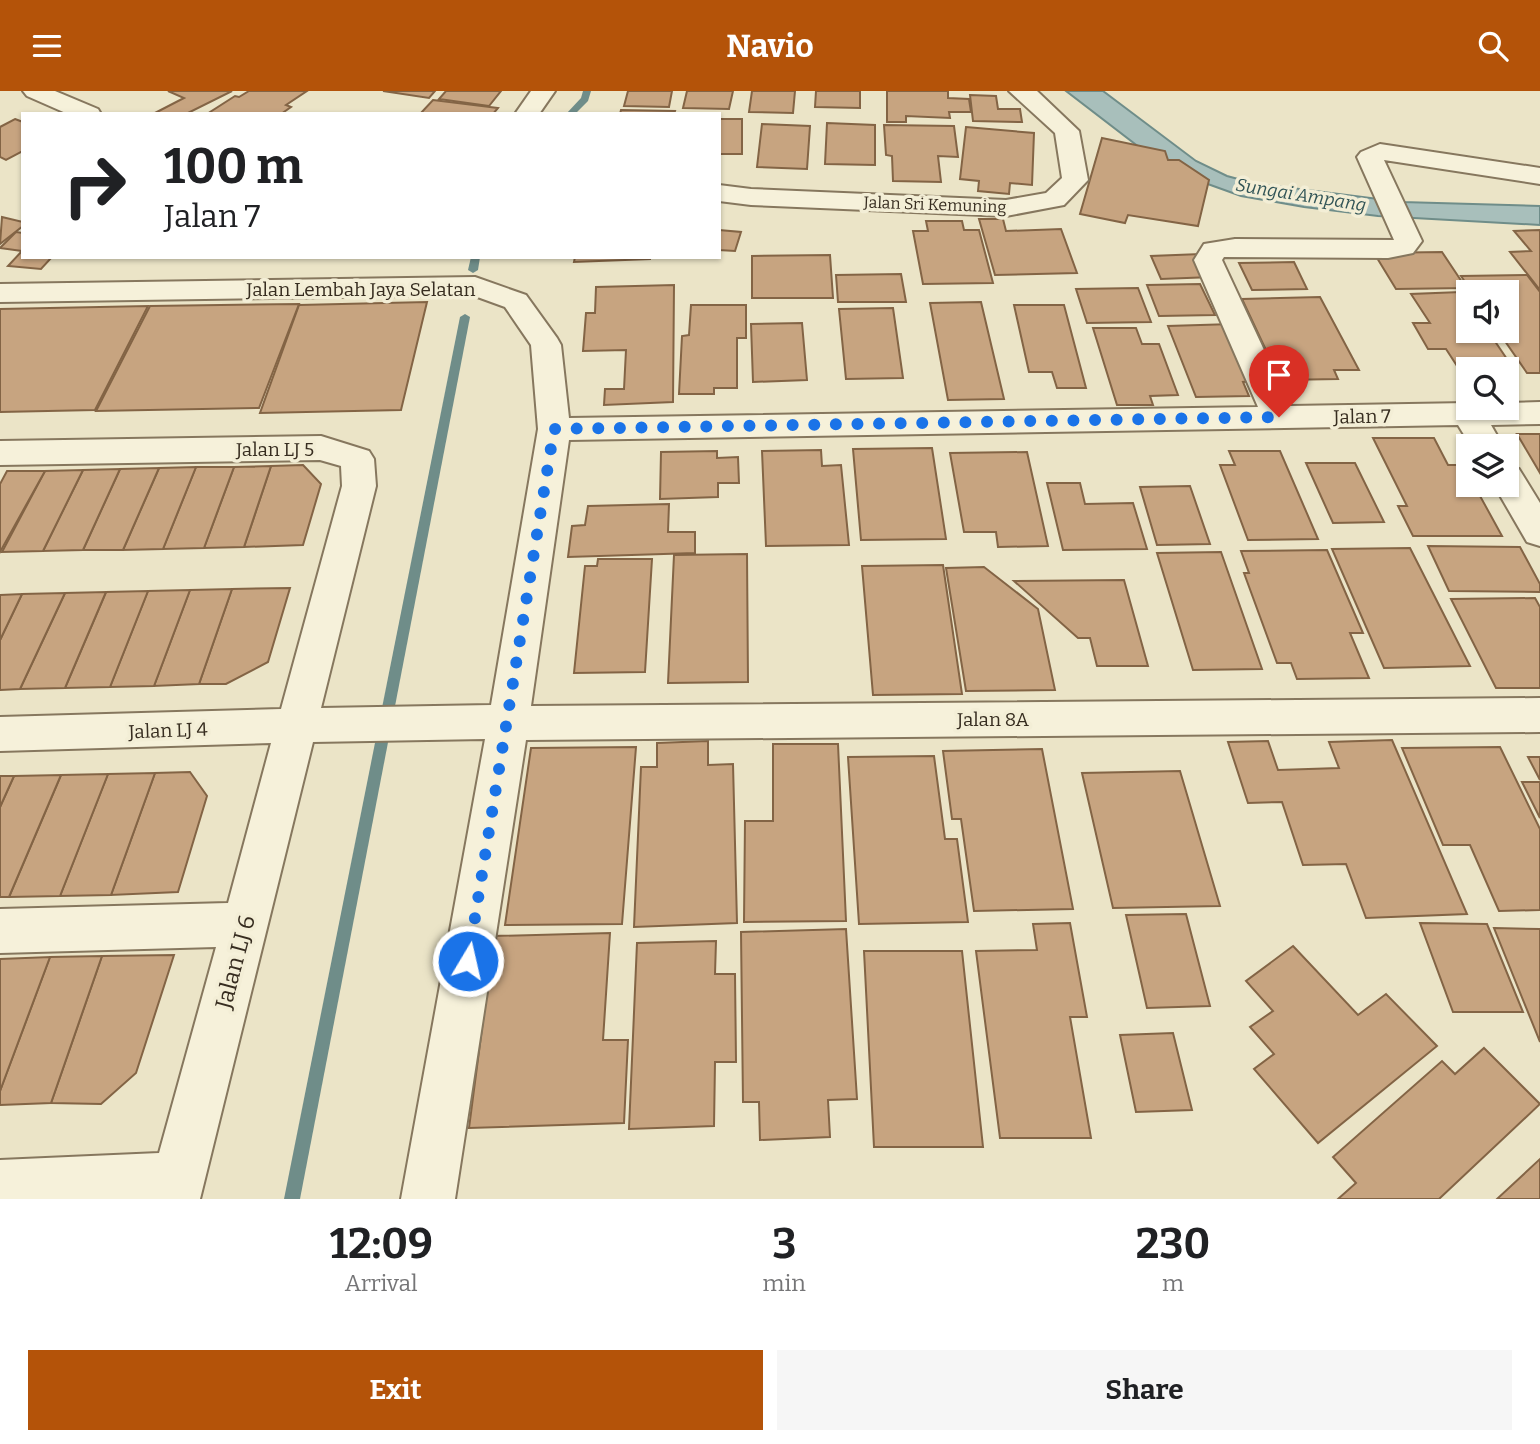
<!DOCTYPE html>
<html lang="en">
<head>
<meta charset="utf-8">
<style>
  :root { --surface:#fff; --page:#f6f6f6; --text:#202124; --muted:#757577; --accent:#b45309 }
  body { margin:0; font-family:Bitter,serif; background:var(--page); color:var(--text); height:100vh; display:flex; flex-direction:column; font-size:26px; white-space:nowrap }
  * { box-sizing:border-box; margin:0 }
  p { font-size:23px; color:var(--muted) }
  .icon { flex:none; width:38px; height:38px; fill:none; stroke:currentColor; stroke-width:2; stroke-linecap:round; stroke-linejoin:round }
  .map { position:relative; height:1108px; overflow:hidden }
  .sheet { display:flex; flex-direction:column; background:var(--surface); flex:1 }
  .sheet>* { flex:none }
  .guide { position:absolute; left:21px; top:21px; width:700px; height:147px; border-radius:0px; box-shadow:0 2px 5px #0004; background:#fff; color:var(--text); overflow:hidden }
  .buttons { position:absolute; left:1456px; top:189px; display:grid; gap:14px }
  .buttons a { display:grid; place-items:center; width:63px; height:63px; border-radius:0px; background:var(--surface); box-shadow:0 2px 5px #0004; font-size:35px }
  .pin { position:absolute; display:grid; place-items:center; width:60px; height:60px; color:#fff; margin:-72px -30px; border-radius:50% 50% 50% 0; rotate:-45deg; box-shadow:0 0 7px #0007 }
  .pin .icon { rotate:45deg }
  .me { position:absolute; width:77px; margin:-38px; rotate:9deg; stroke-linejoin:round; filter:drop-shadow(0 0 5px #0008) }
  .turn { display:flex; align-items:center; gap:24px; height:147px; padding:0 28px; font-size:32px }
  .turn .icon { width:91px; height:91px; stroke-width:2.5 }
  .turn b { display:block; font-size:49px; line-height:60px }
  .eta { display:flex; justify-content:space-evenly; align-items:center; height:119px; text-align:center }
  .eta b { font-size:42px; font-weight:700; line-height:49px }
  .cta { display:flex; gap:14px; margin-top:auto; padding:14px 28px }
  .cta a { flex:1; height:80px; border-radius:0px; background:var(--accent); color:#fff; font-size:28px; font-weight:700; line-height:80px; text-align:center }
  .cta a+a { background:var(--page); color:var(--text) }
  header { display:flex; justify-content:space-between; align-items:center; height:91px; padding:0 28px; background:var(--accent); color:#fff; font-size:32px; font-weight:700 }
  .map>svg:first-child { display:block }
  .water { fill:#a8bfbb; stroke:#6f8d89; stroke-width:2 }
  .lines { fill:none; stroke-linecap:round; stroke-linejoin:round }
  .stream { fill:#6f8d89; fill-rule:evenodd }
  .building { fill:#c7a480; stroke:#836445; stroke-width:2 }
  .minor-casing { stroke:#86775e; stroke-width:4 }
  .minor { fill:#f6f1da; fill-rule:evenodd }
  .route { stroke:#1a73e8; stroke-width:12; stroke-dasharray:0 21.6 }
  .labels { text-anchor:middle; stroke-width:7; stroke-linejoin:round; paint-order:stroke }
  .far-street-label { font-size:16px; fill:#372d20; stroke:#f3eed6 }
  .far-water-label { font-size:18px; font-style:italic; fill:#315456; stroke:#f3eed6 }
  .street-label { font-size:19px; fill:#372d20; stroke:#f3eed6 }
  .near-street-label { font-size:23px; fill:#372d20; stroke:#f3eed6 }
</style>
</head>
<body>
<header><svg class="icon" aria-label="menu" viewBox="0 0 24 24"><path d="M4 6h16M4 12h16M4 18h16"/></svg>Navio<svg class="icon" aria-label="search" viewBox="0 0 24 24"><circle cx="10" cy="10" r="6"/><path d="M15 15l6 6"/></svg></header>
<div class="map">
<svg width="1540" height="1108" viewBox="0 0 1540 1108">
  <rect width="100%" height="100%" fill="#ebe4c7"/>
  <polygon class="water" points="1066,0 1103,0 1196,70 1227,85 1253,92 1402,111 1540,115 1540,134 1378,125 1304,116 1241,105 1169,79"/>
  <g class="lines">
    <g class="stream">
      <polygon points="583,0 591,0 588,10 575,23 566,23 581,7"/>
      <polygon points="471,166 480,166 478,179 473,182 468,179"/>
      <polygon points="465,223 470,226 300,1108 284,1108 460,226"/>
    </g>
  </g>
  <g class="building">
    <polygon points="168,0 232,0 186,23 153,23 184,7"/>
    <polygon points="249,0 307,0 286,14 291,16 281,23 207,23 235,5 239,6"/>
    <polygon points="383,0 435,0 429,7"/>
    <polygon points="446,0 501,0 489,15 439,8"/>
    <polygon points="628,0 672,0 669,16 624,15"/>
    <polygon points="687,0 733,0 729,18 683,17"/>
    <polygon points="752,0 795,0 793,22 749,21"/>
    <polygon points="816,0 860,0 860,17 815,16"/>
    <polygon points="887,0 948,0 948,7 969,8 971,21 949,21 950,27 906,25 906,31 887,31"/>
    <polygon points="970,4 996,5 998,18 1020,18 1022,31 973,30"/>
    <polygon points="433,9 498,17 493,23 420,23"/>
    <polygon points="621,19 675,20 674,23 620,23"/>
    <polygon points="15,28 23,31 23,60 6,69 0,66 0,36"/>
    <rect x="719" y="28" width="23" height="35"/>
    <polygon points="827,32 875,34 875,74 825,73"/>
    <polygon points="762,33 810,35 807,78 757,76"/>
    <polygon points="884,34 954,35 958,66 938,65 941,91 893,90 892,65 886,64"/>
    <polygon points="966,36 1034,42 1032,94 1010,92 1009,103 978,100 979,90 960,88"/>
    <polygon points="1102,47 1165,60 1168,69 1179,69 1209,89 1198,135 1128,124 1125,132 1080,123"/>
    <polygon points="2,126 23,131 23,135 0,153"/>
    <polygon points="979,128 1003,128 1006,140 1061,138 1077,182 995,184"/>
    <polygon points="926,130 962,130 964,139 979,139 993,192 923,193 913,140 928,140"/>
    <polygon points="719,139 741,141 735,160 719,159"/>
    <polygon points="1540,139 1540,199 1510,161 1531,160 1514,140"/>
    <polygon points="16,141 23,142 23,166 52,166 41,178 8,175 22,160 0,157"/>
    <polygon points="1442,161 1466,197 1396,198 1374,162"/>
    <polygon points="1201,163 1212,186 1161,188 1151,165"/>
    <polygon points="830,164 833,207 752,207 752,165"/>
    <polygon points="575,166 650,166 650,168 574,171"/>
    <polygon points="1294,171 1307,198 1252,199 1239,172"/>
    <polygon points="901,183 906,211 838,211 836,184"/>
    <polygon points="1527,184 1540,201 1540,282 1527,282 1498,240 1507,240 1507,201 1472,201 1461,185"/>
    <polygon points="1200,193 1215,224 1159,225 1147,194"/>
    <polygon points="674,194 673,311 604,314 605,298 624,298 626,259 583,260 586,222 595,222 596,196"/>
    <polygon points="1138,197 1151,231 1087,232 1076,198"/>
    <polygon points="1461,201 1468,211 1468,240 1488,240 1513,277 1459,278 1446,258 1428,258 1413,232 1430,232 1411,203"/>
    <polygon points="1320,206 1359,279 1334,279 1338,288 1280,289 1242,208"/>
    <polygon points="427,211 401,319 260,322 299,214"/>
    <polygon points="981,211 1004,308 948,309 930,212"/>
    <polygon points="299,213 259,317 96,320 150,215"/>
    <polygon points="691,214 746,214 746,247 737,247 737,297 714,297 714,303 679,303 682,245 689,244"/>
    <polygon points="1014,214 1064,214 1086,297 1057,297 1052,281 1029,281"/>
    <polygon points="148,215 95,319 0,321 0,218"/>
    <polygon points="893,217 903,287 846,288 839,218"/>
    <polygon points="802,232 807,289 753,291 751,233"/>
    <polygon points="1233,233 1259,290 1243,291 1249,305 1196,306 1168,235"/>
    <polygon points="1093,237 1136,237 1142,253 1159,253 1178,304 1150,305 1153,314 1117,314"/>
    <polygon points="1517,343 1540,343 1540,382"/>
    <polygon points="1373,347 1434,347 1448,374 1462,374 1468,384 1468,394 1474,394 1502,445 1413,445 1398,415 1407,415"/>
    <polygon points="932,357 946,448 861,449 853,358"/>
    <polygon points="821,359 822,375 841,374 849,454 766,455 762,360"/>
    <polygon points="717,360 717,367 738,366 739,392 718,392 718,406 660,408 661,361"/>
    <polygon points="1229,360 1280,360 1318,448 1248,449 1220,374 1235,374"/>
    <polygon points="1027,361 1048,455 998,456 996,441 964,441 950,362"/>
    <polygon points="1306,372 1355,372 1384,431 1333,432"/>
    <polygon points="303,374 321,393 303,454 244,456 271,375"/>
    <polygon points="271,375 244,456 204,457 234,376"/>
    <polygon points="196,376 234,376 204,457 163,458"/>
    <polygon points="196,376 163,458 123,459 159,377"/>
    <polygon points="159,377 123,459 83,459 120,378"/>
    <polygon points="120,378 83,459 43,460 83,379"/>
    <polygon points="83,379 43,460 2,461 45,380"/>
    <polygon points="7,380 45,380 0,461 0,393"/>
    <polygon points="1047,392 1080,392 1085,413 1133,412 1147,458 1063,459"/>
    <polygon points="1190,395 1210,453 1157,454 1140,396"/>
    <polygon points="669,413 668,441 695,441 695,462 568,466 572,435 585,434 588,415"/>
    <polygon points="1428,455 1520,456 1540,493 1540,501 1449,500"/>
    <polygon points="1410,457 1470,575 1384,577 1332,458"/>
    <polygon points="1327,459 1363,542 1350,542 1369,587 1297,588 1291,572 1277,572 1244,482 1249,482 1241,460"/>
    <polygon points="1221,461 1262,578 1193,579 1157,462"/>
    <polygon points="747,463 748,591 668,592 674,464"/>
    <polygon points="598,468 652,468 645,581 574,582 585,475 597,475"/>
    <polygon points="943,474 962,603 873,604 862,475"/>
    <polygon points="984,476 1038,518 1055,599 966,600 946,477"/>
    <polygon points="1124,489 1148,575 1097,575 1090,547 1078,547 1014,490"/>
    <polygon points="290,497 268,571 226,593 199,593 232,498"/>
    <polygon points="232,498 199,593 154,595 190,499"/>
    <polygon points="190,499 154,595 110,596 148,500"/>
    <polygon points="148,500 110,596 65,597 106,501"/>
    <polygon points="106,501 65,597 20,598 65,502"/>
    <polygon points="65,502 20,598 0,599 0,549 22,503"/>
    <polygon points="22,503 0,549 0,504"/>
    <polygon points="1535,507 1540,516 1540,597 1496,597 1451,508"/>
    <polygon points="1392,649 1467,823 1366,827 1346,773 1303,774 1282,711 1248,712 1228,651 1268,650 1278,679 1339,677 1329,651"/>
    <polygon points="708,650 708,674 733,673 737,832 634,836 641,676 657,676 657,652"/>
    <polygon points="773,653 838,653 846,830 744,831 745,730 773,730"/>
    <polygon points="636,656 622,833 505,834 531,657"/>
    <polygon points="1500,656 1540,738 1540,819 1499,820 1470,754 1443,754 1402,657"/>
    <polygon points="1042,658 1073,818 974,820 961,728 952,728 943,660"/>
    <polygon points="934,665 945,748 957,748 968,831 859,833 848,666"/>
    <polygon points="1528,666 1540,666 1540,689"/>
    <polygon points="1180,680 1220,815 1113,817 1082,682"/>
    <polygon points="190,681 207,705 178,801 111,804 155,682"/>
    <polygon points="155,682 111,804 60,805 108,683"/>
    <polygon points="108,683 60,805 9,806 61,684"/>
    <polygon points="61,684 9,806 0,806 0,716 14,685"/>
    <polygon points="0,685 14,685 0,716"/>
    <polygon points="1522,691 1540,691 1540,727"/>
    <polygon points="1186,823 1210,915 1147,917 1126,824"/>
    <polygon points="1070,832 1087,926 1070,926 1091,1047 1000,1047 976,860 1037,859 1033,833"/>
    <polygon points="1420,832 1487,833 1523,921 1453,921"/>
    <polygon points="1494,837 1540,838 1540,951"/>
    <polygon points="846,838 857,1008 828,1009 830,1046 760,1049 759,1011 743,1011 741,841"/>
    <polygon points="610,842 603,949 628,949 624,1032 469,1037 494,845"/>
    <polygon points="716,850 715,883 735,883 736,971 715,971 714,1035 629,1038 637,852"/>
    <polygon points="1293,855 1358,924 1386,903 1437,955 1318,1052 1254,978 1274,963 1250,936 1273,920 1246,890"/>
    <polygon points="864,860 962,860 983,1056 874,1056"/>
    <polygon points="174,864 136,982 101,1013 51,1012 102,865"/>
    <polygon points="102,865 51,1012 0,1014 0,1000 50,866"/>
    <polygon points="50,866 0,1000 0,868"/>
    <polygon points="1173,942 1192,1019 1136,1021 1120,944"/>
    <polygon points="1484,957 1540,1013 1439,1108 1338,1108 1356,1092 1333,1066 1442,970 1455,983"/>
    <polygon points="1540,1068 1540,1108 1497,1108"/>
  </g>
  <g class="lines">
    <defs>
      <g id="minor">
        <polygon points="23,0 55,0 98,18 101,23 68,23 27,5"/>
        <polygon points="531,0 555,0 539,23 515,23"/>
        <polygon points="1009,0 1037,0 1079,40 1088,89 1064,114 1006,125 751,114 719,110 719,94 751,98 1006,109 1046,102 1062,87 1055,42"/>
        <polygon points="1380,53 1540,77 1540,93 1384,69 1422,150 1413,162 1388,167 1224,166 1222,169 1290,315 1468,312 1468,317 1507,317 1507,312 1540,311 1540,333 1491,334 1503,355 1471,355 1458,334 569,349 531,615 1540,607 1540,641 526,649 455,1108 401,1108 485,648 313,651 200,1108 0,1108 0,1069 159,1062 216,856 0,862 0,818 228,812 271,652 0,660 0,626 281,618 342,395 341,375 320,369 0,374 0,350 321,345 369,360 374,368 376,395 321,617 491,614 538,338 531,254 505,216 472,204 0,211 0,193 475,186 526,204 557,247 561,254 569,327 1258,316 1194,169 1204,153 1235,148 1394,149 1357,66 1361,61"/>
        <polygon points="1507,375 1519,378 1540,412 1540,455 1527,451 1494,394 1507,394"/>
      </g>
    </defs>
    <use href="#minor" class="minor-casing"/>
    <use href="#minor" class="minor"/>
  </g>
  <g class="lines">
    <polyline class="route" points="468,870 554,338 1279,326"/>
  </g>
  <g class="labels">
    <g class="far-street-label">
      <text transform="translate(935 113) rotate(2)" y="6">Jalan Sri Kemuning</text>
    </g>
    <g class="far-water-label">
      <text transform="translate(1301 104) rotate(9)" y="6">Sungai Ampang</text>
    </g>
    <g class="street-label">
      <text x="361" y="205">Jalan Lembah Jaya Selatan</text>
      <text transform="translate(1362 325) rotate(-1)" y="7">Jalan 7</text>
      <text x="275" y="365">Jalan LJ 5</text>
      <text x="993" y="635">Jalan 8A</text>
      <text transform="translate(168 639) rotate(-2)" y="7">Jalan LJ 4</text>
    </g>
    <g class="near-street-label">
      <text transform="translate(235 871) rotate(-75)" y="8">Jalan LJ 6</text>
    </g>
  </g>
</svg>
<div class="buttons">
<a><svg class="icon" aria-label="sound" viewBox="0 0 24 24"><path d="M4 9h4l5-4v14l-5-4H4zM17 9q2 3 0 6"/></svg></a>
<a><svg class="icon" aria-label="search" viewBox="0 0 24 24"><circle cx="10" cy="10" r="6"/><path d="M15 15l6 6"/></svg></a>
<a><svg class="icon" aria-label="layers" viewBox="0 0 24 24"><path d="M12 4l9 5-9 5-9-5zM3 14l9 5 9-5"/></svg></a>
</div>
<div class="pin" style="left:1279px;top:326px;background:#d93025"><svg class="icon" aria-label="arrive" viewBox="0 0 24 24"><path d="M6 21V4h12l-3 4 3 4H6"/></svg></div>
<svg class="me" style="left:468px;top:870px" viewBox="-20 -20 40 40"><circle r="17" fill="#1a73e8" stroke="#fff" stroke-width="3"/><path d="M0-11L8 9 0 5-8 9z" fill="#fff"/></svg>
<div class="guide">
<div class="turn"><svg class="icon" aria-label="right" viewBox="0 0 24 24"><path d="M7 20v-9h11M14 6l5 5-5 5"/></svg><div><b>100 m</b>Jalan 7</div></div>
</div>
</div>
<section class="sheet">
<div class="eta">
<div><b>12:09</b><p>Arrival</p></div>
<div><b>3</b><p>min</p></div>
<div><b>230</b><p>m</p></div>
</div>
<div class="cta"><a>Exit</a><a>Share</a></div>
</section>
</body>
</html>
